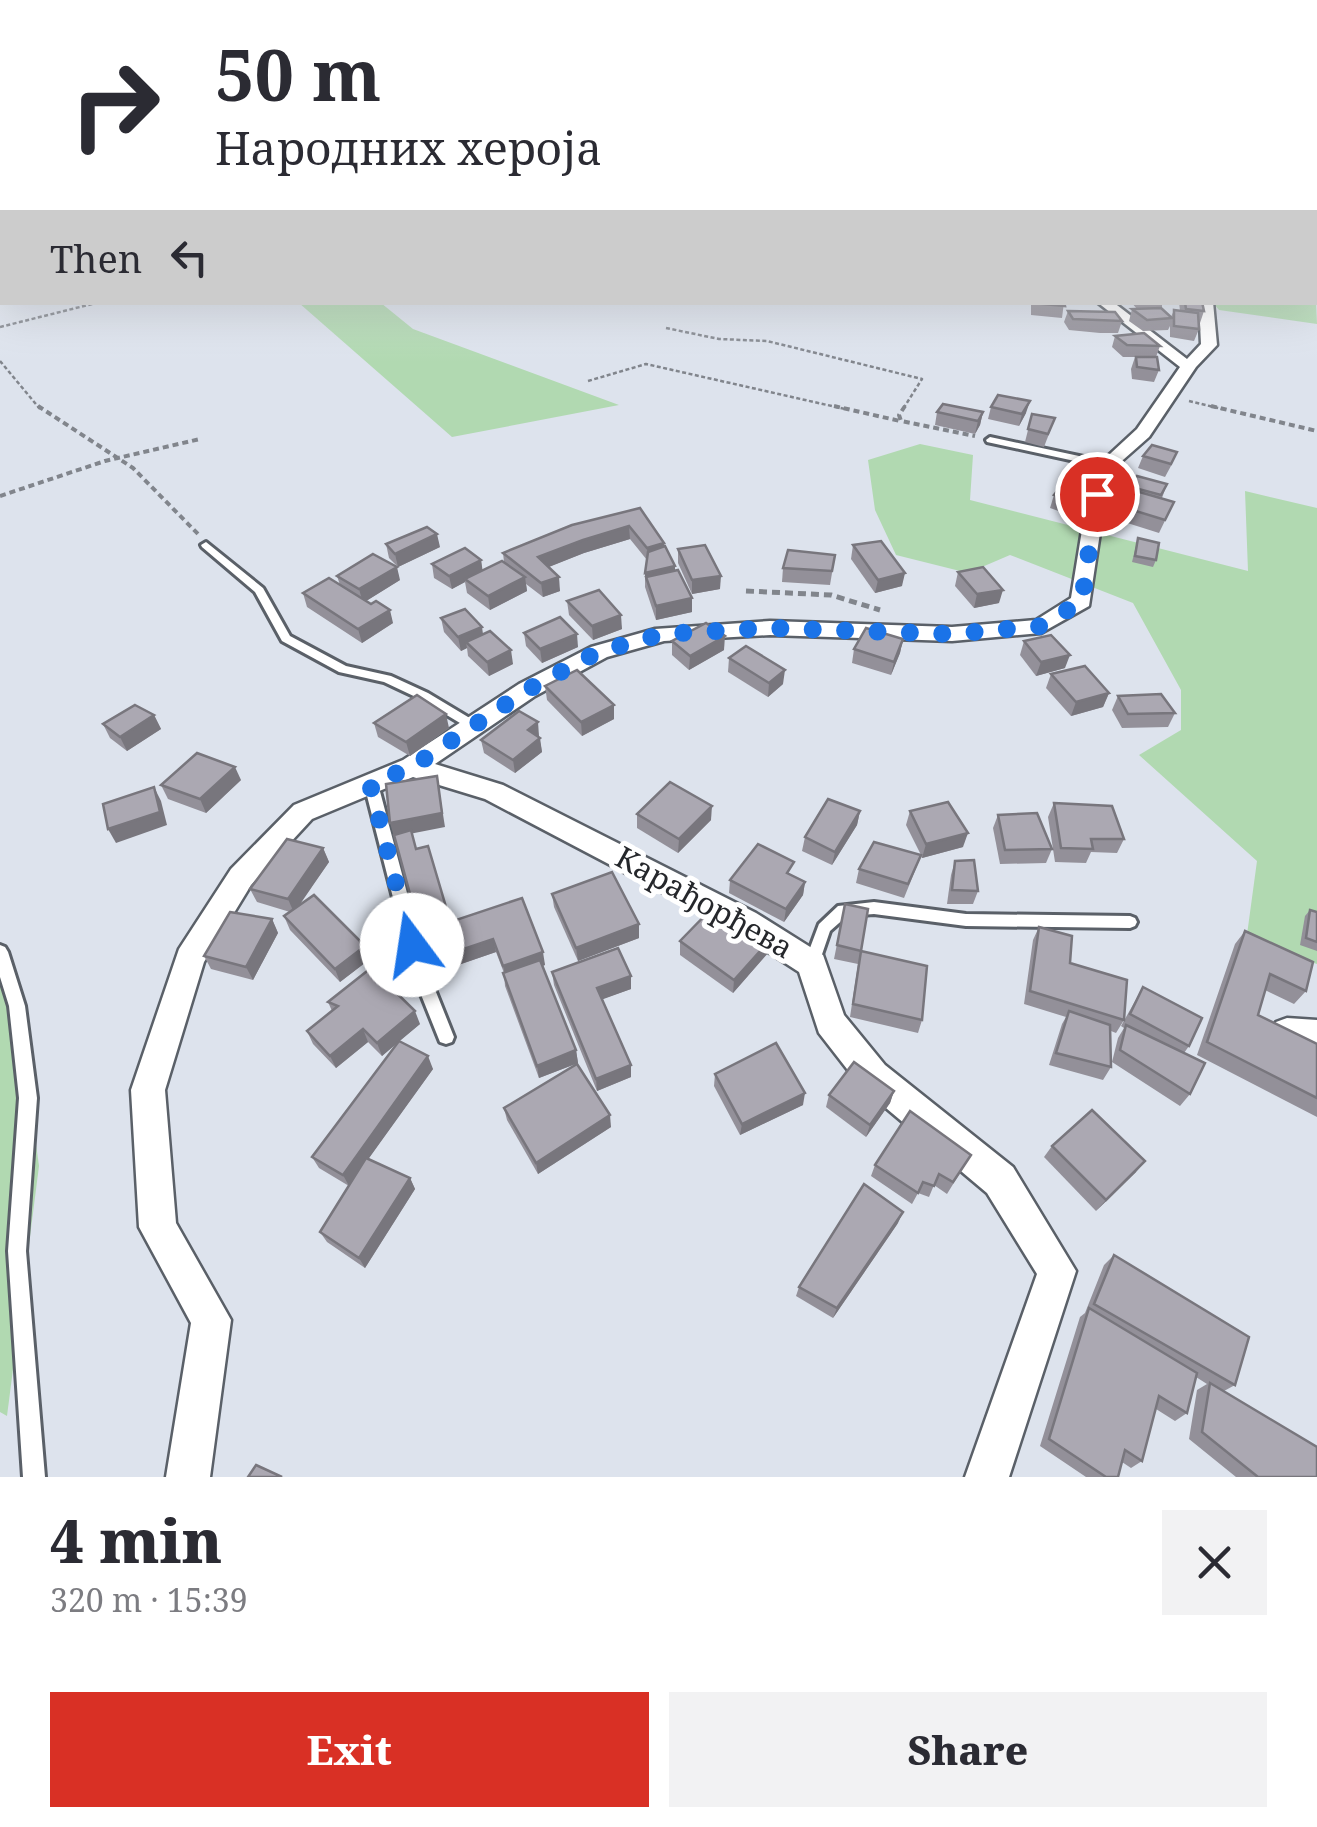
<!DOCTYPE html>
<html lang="en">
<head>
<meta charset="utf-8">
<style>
  :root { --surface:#fff; --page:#f2f2f3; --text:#2b2b33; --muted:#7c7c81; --accent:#d93025 }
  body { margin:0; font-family:"Noto Serif",serif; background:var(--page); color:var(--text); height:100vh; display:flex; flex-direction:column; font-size:38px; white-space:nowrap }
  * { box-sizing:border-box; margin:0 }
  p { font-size:32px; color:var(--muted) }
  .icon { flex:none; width:55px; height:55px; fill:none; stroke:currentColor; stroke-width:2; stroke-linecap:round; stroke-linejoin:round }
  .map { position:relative; height:1477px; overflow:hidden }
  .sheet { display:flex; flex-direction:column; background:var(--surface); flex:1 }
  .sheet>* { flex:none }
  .guide { position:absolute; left:0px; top:0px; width:1318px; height:305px; box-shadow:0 10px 40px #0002; background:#fff; color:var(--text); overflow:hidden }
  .pin { position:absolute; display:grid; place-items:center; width:85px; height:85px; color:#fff; margin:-42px; border:5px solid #fff; border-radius:50%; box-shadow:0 2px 10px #0007 }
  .me { position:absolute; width:110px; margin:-55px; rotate:346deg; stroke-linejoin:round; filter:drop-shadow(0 0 8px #0008) }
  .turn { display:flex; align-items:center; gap:35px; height:210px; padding:0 50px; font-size:45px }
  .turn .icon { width:130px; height:130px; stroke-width:2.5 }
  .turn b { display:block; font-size:70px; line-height:85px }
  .then { display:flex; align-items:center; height:95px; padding:0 50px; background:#0003; gap:20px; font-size:38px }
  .round { display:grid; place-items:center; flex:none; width:105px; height:105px; border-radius:0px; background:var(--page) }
  .headline { display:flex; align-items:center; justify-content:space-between; height:170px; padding:0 50px }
  h1 { font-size:60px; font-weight:800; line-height:75px }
  .primary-button { display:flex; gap:20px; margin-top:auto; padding:20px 50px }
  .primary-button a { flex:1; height:115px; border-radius:0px; background:var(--accent); color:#fff; font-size:40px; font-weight:800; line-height:115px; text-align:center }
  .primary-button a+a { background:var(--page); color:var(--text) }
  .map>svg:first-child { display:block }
  .green { fill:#b1d9b1 }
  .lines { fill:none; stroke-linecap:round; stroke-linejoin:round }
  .service-casing { stroke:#5a6068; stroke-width:6 }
  .minor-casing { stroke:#5a6068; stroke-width:5 }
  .path-far2 { stroke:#81858c; stroke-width:2.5; stroke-dasharray:4 2.5; stroke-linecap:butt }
  .path-far1 { stroke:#81858c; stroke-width:4; stroke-dasharray:6 4; stroke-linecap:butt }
  .path { stroke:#81858c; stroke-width:5; stroke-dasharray:8 5; stroke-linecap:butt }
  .service { fill:#fff; fill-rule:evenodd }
  .minor { fill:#fff; fill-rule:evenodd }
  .wall { fill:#939099 }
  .shaded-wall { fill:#78767d }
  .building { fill:#aba8b2; stroke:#78767d; stroke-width:2.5 }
  .route { stroke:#1a73e8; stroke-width:18; stroke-dasharray:0 32.4 }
  .labels { text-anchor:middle; stroke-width:10; stroke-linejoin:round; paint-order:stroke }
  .near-street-label { font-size:30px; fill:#25272b; stroke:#fff }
</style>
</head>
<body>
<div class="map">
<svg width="1317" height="1477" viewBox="0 0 1317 1477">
  <rect width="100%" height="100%" fill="#dde3ed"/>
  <g class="green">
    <polygon points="1315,283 1317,324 1219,310 1213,303 1315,302"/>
    <polygon points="299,303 381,303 413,329 619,405 452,437"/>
    <polygon points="920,444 973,455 970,500 1248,571 1245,491 1317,508 1317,964 1246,942 1257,861 1139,755 1181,730 1181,690 1133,603 1010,555 968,573 896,555 875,510 868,460"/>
    <polygon points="0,986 17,1006 39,1166 7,1416 0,1412"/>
  </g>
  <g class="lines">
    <defs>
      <g id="service">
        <polygon points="990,437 1107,462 1112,465 1107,468 987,442 986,440"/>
        <polygon points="206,542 263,588 290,636 346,666 391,676 428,693 478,723 480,726 478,729 470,729 420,699 384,682 339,672 282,641 255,592 202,547 201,545"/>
        <polygon points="371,779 376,781 378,784 428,972 454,1037 452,1042 446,1044 440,1042 412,972 364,784 366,781"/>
        <polygon points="874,902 966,914 1130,916 1135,918 1137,922 1135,926 1130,928 966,926 874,914 847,916 830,931 817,969 812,971 807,969 804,964 819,924 838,906"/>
        <polygon points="0,945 5,947 8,952 25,1006 37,1098 26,1251 45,1477 23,1477 8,1251 19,1098 9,1006 0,977"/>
      </g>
      <g id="minor">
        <rect x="1315" y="156" width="2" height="6"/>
        <polygon points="1097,302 1113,302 1187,359 1201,344 1199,302 1213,302 1217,345 1196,367 1149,437 1115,467 1106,493 1089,606 1041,633 952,641 770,635 664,641 607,657 535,696 435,764 503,785 756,913 823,955 844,1015 885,1065 1013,1167 1076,1271 1009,1477 965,1477 1037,1274 987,1193 861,1087 819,1033 799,972 736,931 485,799 413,777 312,819 251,885 204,962 165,1090 176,1223 231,1320 210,1477 166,1477 191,1323 139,1227 131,1090 179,949 231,869 294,805 403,760 519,684 591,647 655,629 770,621 952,627 1036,620 1071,598 1088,493 1098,465 1137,429 1180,367"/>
        <polygon points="1287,1018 1317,1020 1317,1050 1276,1044 1271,1033 1276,1022"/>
      </g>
    </defs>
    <use href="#service" class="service-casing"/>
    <use href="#minor" class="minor-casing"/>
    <g class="path-far2">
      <polyline points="0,327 100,302"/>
      <polyline points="666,328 719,339 767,341 922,379 903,409"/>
      <polyline points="0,361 40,409"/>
      <polyline points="588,381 646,364 845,409"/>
      <polyline points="1189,401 1222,409"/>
    </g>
    <g class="path-far1">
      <polyline points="38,406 133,468 198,534"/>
      <polyline points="834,406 900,421"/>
      <polyline points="905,406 899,415 901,421 975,436"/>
      <polyline points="1211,406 1317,431"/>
      <polyline points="0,496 105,461 200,439"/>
    </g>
    <polyline class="path" points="746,591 831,595 880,610"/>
    <use href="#service" class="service"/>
    <use href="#minor" class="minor"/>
  </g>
  <g class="wall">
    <polygon points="1031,302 1064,302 1062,318 1031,315"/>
    <polygon points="1131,302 1162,302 1162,308 1171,317 1174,310 1180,311 1179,302 1202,302 1204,311 1200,323 1198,322 1199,329 1194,341 1170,337 1170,326 1168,330 1143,331 1129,321 1132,309 1137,309"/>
    <polygon points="1068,311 1122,321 1118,333 1100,333 1069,330 1064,322"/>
    <polygon points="1115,336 1160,346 1156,357 1159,370 1154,382 1132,379 1131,369 1135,357 1123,357 1112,347"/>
    <polygon points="991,407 1026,413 1019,426 988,419"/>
    <polygon points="937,412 983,412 980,425 975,434 935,425"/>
    <polygon points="1032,414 1055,418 1044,447 1025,442"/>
    <polygon points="1143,456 1172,464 1165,477 1138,468"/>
    <polygon points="1167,484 1162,498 1174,502 1159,533 1121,521 1130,501 1126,500 1131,487"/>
    <polygon points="1084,494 1070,515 1050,508 1054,495"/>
    <polygon points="640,508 664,543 692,612 656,620 645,587 647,560 630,539 584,553 548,567 560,591 543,597 526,584 527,591 490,610 467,593 465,582 452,589 434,578 432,564 481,560 482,570 504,562 503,553"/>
    <polygon points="1138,538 1156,560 1153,567 1132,562"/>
    <polygon points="386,544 440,547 398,567 389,558"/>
    <polygon points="853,545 902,586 875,593 851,559"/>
    <polygon points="678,549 720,589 692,594 678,563"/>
    <polygon points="835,555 830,585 782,582 783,568"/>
    <polygon points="958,572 999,603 974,608 955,586"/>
    <polygon points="337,576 400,580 366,601 393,623 362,643 307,607 303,593 340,585"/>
    <polygon points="567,601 622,629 593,640 569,615"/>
    <polygon points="441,618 483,634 513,664 489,676 468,656 467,648 461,651 444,632"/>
    <polygon points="524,633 578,647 542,663 526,646"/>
    <polygon points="903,639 900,653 891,675 852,663 854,649"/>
    <polygon points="672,641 724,650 689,670 672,655"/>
    <polygon points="1024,641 1065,668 1036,676 1020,655"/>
    <polygon points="729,658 783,684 768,697 728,672"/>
    <polygon points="1051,674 1109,693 1103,707 1071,716 1046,688"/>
    <polygon points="545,686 614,719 582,736 547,700"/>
    <polygon points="1118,696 1175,713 1168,727 1122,728 1112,710"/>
    <polygon points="154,715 161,729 127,751 110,738 103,724"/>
    <polygon points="374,723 449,728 410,756 378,737"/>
    <polygon points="539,736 542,752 515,773 484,753 481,740"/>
    <polygon points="241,780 206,813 168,799 161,785"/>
    <polygon points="1054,803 1124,839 1117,853 1091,852 1086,863 1055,862 1048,817"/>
    <polygon points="860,811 857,825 832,865 802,851 805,837"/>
    <polygon points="910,811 963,847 922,858 921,856 904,898 856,883 859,869 921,855 906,825"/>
    <polygon points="637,814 711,820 678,853 637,828"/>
    <polygon points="998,815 1052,849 1046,863 1000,864 993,828"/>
    <polygon points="323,848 329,862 298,906 370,959 340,982 290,930 284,916 290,912 257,902 250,889"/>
    <polygon points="955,861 978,891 973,904 947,904 951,875"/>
    <polygon points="792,875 805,882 803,895 784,922 729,893 730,880"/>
    <polygon points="552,894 639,924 639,938 578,961 554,907"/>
    <polygon points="522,898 545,965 542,966 576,1050 578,1063 539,1078 505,986 504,973 496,952 432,974"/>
    <polygon points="845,904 861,951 922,1020 918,1033 850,1017 858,964 834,959"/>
    <polygon points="1310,910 1317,912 1317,951 1300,945 1305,916"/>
    <polygon points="272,919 278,933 253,980 211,969 204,956"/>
    <polygon points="1039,927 1070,963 1124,1020 1116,1033 1111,1031 1111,1067 1103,1080 1049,1065 1062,1024 1066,1017 1024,1004 1033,940"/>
    <polygon points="1245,931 1306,991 1294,1004 1265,990 1258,1015 1317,1044 1317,1117 1197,1055 1235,944"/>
    <polygon points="770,940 768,953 733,993 680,955 680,941"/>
    <polygon points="552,972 631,989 602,999 631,1065 631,1077 597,1091 554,985"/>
    <polygon points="1143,987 1189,1046 1184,1053 1190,1094 1180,1106 1112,1062 1118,1038 1124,1028 1121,1026"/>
    <polygon points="328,1002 420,1024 399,1041 433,1069 368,1159 410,1178 415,1189 365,1268 327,1242 320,1232 349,1186 319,1168 312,1157 398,1042 382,1056 368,1042 336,1068 313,1044 307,1031 332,1011"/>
    <polygon points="715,1074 803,1105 740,1135 714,1086"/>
    <polygon points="894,1091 890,1103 866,1137 826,1107 829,1095"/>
    <polygon points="504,1108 611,1127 538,1174 507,1120"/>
    <polygon points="1052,1146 1136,1172 1096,1211 1044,1157"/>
    <polygon points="971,1155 947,1194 934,1185 929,1197 918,1193 912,1204 871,1176 875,1165"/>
    <polygon points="898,1223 833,1318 796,1296 799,1287"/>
    <polygon points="1114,1255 1235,1385 1224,1391 1317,1477 1236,1477 1189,1439 1197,1390 1207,1384 1196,1377 1187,1413 1175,1421 1156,1409 1142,1461 1131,1468 1122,1462 1118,1477 1086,1477 1040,1446 1080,1317 1085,1313 1104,1265"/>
  </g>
  <g class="shaded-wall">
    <polygon points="1030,401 1026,413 1019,426 1022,414"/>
    <polygon points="983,412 980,425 975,434 978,421"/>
    <polygon points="1088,481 1084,494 1070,515 1074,502"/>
    <polygon points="629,526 630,539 584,553 539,571 538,557 583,540"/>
    <polygon points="437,534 440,547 398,567 395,554"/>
    <polygon points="664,543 664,557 648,561 647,548"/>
    <polygon points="481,560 483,573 465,579 465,582 452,589 449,576"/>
    <polygon points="675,566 675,580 646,577 645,587 645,573"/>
    <polygon points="397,567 400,580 363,603 359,589"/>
    <polygon points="905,573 902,586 875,593 878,580"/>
    <polygon points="721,576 720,589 692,594 692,580"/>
    <polygon points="525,577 527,591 490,610 488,596"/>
    <polygon points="559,577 560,591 543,597 541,583"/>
    <polygon points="1003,590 999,603 974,608 977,594"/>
    <polygon points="692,598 692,612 656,620 656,606"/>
    <polygon points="390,610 393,623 362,643 358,629"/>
    <polygon points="621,615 622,629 593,640 592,626"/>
    <polygon points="482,627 484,641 466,642 467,648 461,651 458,637"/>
    <polygon points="577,634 578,647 542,663 540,649"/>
    <polygon points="725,636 724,650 689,670 690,656"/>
    <polygon points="903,639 900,653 891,675 894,662"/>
    <polygon points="511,650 513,664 489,676 487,662"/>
    <polygon points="1070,655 1065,668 1036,676 1041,662"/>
    <polygon points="785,670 783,684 768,697 769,683"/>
    <polygon points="1109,693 1103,707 1071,716 1076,702"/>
    <polygon points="614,705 614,719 582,736 581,722"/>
    <polygon points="446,714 449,728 410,756 406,742"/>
    <polygon points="154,715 161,729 127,751 120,737"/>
    <polygon points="538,722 539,736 529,744 528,730"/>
    <polygon points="540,738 542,752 515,773 513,760"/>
    <polygon points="235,767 241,780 206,813 200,799"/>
    <polygon points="437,776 445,827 394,837 390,823"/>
    <polygon points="154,787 161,801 167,825 116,843 108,829"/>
    <polygon points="712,806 711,820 678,853 679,839"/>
    <polygon points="860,811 857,825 832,865 835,852"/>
    <polygon points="968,833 963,847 922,858 926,844"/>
    <polygon points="323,848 329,862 294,913 288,899"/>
    <polygon points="805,882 803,895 784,922 786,909"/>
    <polygon points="446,907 449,920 420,929 416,916"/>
    <polygon points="272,919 278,933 253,980 246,967"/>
    <polygon points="639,924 639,938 578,961 576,948"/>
    <polygon points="493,939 496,952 432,974 428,961"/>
    <polygon points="770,940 768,953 733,993 734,980"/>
    <polygon points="365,946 370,959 340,982 335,969"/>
    <polygon points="543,952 545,965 506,979 503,966"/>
    <polygon points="631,976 631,989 598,1001 597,988"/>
    <polygon points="415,1011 420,1024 382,1056 377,1043"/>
    <polygon points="363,1029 368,1042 336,1068 330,1056"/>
    <polygon points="576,1050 578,1063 539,1078 537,1066"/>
    <polygon points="428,1056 433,1069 349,1186 343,1175"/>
    <polygon points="631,1065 631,1077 597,1091 596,1079"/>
    <polygon points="894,1091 890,1103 866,1137 870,1125"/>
    <polygon points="805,1093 803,1105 740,1135 742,1124"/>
    <polygon points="610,1115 611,1127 538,1174 536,1163"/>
    <polygon points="1145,1161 1136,1172 1096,1211 1106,1200"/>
    <polygon points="410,1178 415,1189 365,1268 359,1258"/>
    <polygon points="903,1212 898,1223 833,1318 837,1308"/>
  </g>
  <g class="building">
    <polygon points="1034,302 1064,302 1065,306 1034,303"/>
    <polygon points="1185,302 1202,302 1204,311 1186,309"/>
    <polygon points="1161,308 1172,318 1147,320 1132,309"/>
    <polygon points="1174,310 1198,313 1199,329 1174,326"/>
    <polygon points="1068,311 1115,312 1122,321 1073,319"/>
    <polygon points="1144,333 1160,346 1127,345 1115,336"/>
    <polygon points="1136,357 1157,357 1159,370 1137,367"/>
    <polygon points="998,395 1030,401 1022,414 991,407"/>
    <polygon points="943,404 983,412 978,421 937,412"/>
    <polygon points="1032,414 1055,418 1048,434 1028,429"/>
    <polygon points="1152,445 1177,452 1171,464 1143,456"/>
    <polygon points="1070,476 1088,481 1074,502 1054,495"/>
    <polygon points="1137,476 1167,484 1161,495 1131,487"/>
    <polygon points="1136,491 1174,502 1165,520 1126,508"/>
    <polygon points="640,508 664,543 647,548 629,526 583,540 538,557 559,577 541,583 503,553 572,525"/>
    <polygon points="427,527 437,534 395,554 386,544"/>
    <polygon points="1138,538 1159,543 1156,560 1135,556"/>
    <polygon points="881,541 905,573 878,580 853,545"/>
    <polygon points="705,545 721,576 692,580 678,549"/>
    <polygon points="665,546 675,566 645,573 648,552"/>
    <polygon points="465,548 481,560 449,576 432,564"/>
    <polygon points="788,550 835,555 832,571 783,568"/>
    <polygon points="373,554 397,567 359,589 337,576"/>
    <polygon points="502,561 525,577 488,596 465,579"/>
    <polygon points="983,567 1003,590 977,594 958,572"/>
    <polygon points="678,570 692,598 656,606 646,577"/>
    <polygon points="329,578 371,604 376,601 390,610 358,629 303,593"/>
    <polygon points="599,590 621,615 592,626 567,601"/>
    <polygon points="465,609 482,627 458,637 441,618"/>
    <polygon points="560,617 577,634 540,649 524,633"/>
    <polygon points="706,623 725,636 690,656 672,641"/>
    <polygon points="866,628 903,639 894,662 854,649"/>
    <polygon points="490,631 511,650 487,662 466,642"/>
    <polygon points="1051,635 1070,655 1041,662 1024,641"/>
    <polygon points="746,646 785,670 769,683 729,658"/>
    <polygon points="1085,666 1109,693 1076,702 1051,674"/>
    <polygon points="577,670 614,705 581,722 545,686"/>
    <polygon points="1161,694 1175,713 1128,714 1118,696"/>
    <polygon points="417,695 446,714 406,742 374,723"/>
    <polygon points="135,705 154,715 120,737 103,724"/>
    <polygon points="519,711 538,722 528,730 540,738 513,760 481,740"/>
    <polygon points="197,753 235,767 200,799 161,785"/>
    <polygon points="437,776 442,813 390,823 386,784"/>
    <polygon points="670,782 712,806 679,839 637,814"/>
    <polygon points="154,787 160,812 108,829 103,804"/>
    <polygon points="828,799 860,811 835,852 805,837"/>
    <polygon points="948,802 968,833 926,844 910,811"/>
    <polygon points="1054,803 1112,806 1124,839 1091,839 1093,849 1061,848"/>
    <polygon points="1037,813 1052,849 1005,850 998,815"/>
    <polygon points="411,830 416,849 428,846 446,907 416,916 394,835"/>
    <polygon points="287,839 323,848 288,899 250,889"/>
    <polygon points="874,842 921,855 908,884 859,869"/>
    <polygon points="758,844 794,862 787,873 805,882 786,909 730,880"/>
    <polygon points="974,860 978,891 952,890 955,861"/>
    <polygon points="612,872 639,924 576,948 552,894"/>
    <polygon points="314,895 365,946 335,969 284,916"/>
    <polygon points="522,898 543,952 503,966 493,939 428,961 420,932"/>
    <polygon points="716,904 770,940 734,980 680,941"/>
    <polygon points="845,904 868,909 861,951 837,945"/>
    <polygon points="1310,910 1317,912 1317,942 1306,938"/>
    <polygon points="230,912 272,919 246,967 204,956"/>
    <polygon points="1039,927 1072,936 1070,963 1127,980 1124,1020 1030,991"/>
    <polygon points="1245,931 1313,962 1306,991 1270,974 1258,1015 1317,1044 1317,1098 1207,1042"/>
    <polygon points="618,948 631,976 597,988 631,1065 596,1079 552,972"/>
    <polygon points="861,951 927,966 922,1020 853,1004"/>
    <polygon points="540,960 576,1050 537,1066 503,973"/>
    <polygon points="371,968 415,1011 377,1043 363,1029 330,1056 307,1031 338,1006 328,1002"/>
    <polygon points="1143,987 1202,1018 1189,1046 1130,1014"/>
    <polygon points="1069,1011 1110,1025 1111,1067 1056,1053"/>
    <polygon points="1126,1025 1205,1063 1190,1094 1120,1050"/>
    <polygon points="399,1041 428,1056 343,1175 312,1157"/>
    <polygon points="776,1043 805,1093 742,1124 715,1074"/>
    <polygon points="854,1062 894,1091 870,1125 829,1095"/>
    <polygon points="577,1064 610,1115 536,1163 504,1108"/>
    <polygon points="1092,1110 1145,1161 1106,1200 1052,1146"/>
    <polygon points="910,1111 971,1155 953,1182 939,1174 934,1186 923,1182 918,1193 875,1165"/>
    <polygon points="366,1158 410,1178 359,1258 320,1232"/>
    <polygon points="864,1184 903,1212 837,1308 799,1287"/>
    <polygon points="1114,1255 1249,1337 1235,1385 1094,1304"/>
    <polygon points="1089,1308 1197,1373 1187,1413 1159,1396 1142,1461 1125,1450 1118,1477 1106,1477 1049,1439"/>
    <polygon points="1210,1383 1317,1447 1317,1477 1258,1477 1202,1432"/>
    <polygon points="256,1465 282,1477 248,1477"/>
  </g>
  <linearGradient id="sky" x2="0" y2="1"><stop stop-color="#5db4d4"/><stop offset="0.43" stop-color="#f0f2f7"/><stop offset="1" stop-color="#f0f2f7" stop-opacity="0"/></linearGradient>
  <rect width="1317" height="362" fill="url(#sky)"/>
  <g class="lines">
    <polyline class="route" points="412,945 370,784 412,767 527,690 598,652 663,634 770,628 952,634 1042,626 1082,601 1097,494"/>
  </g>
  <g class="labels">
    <g class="near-street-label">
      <text transform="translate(704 903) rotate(29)" y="10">Карађорђева</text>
    </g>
  </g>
</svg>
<div class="pin" style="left:1097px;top:494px;background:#d93025"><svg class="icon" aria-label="arrive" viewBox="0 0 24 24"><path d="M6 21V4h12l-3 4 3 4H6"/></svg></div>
<svg class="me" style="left:412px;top:945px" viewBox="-20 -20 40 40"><circle r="19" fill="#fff"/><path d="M0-13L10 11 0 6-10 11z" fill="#1a73e8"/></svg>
<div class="guide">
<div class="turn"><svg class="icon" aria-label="right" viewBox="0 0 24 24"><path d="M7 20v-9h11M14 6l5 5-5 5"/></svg><div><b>50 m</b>Народних хероја</div></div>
<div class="then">Then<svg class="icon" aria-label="left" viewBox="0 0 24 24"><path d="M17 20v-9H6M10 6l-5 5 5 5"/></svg></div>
</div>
</div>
<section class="sheet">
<div class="headline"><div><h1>4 min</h1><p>320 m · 15:39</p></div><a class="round"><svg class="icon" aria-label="close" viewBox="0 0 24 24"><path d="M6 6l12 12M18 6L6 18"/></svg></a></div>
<div class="primary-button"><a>Exit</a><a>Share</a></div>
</section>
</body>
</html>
